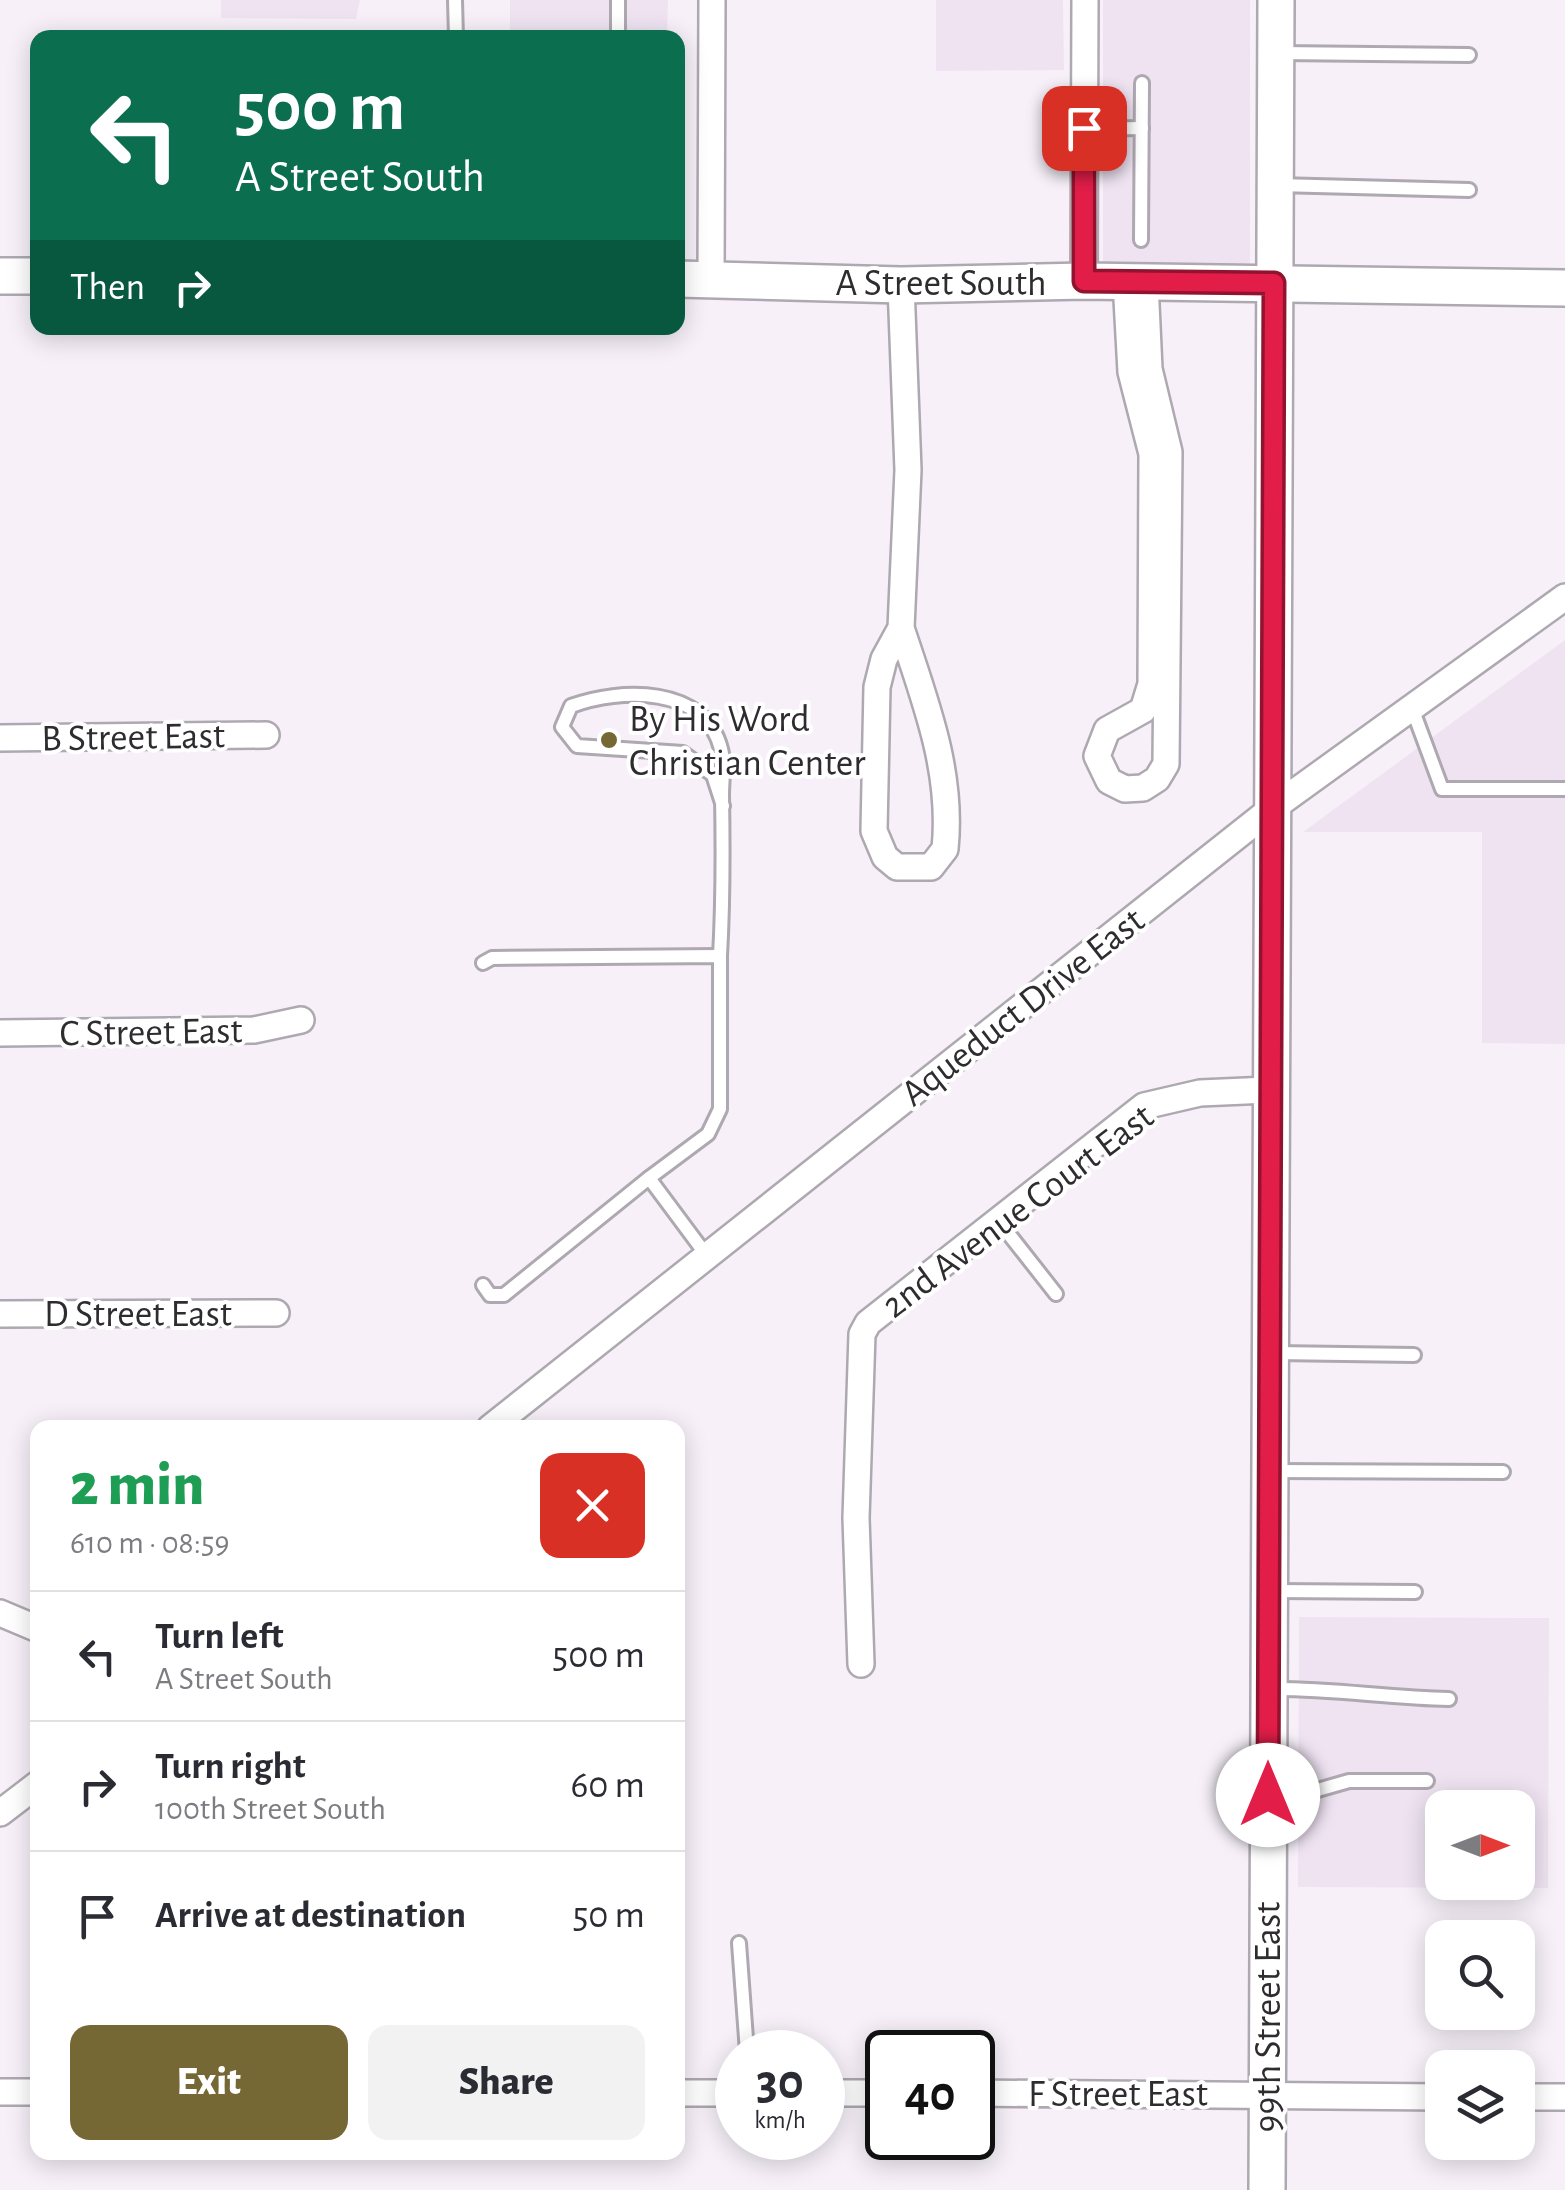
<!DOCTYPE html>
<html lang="en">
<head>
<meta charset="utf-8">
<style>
  :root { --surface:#fff; --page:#f2f2f3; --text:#2b2b33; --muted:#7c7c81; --line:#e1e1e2; --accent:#756835 }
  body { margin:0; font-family:"Alegreya Sans",sans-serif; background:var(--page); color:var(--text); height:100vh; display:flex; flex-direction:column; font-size:38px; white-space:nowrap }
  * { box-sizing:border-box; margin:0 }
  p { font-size:32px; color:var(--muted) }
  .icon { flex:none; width:55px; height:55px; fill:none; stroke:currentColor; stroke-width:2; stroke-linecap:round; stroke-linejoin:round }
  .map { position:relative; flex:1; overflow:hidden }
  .drawer { position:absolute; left:30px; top:1420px; width:655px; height:740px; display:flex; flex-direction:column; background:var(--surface); border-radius:20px; box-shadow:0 5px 25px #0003 }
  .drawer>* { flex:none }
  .banner { position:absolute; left:30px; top:30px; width:655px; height:305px; border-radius:20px; box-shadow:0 5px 25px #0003; background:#0b6e4f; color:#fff; overflow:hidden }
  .needle { width:65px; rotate:90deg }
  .tools { position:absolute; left:1425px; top:1790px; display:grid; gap:20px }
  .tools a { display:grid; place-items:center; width:110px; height:110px; border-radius:20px; background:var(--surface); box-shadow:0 5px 25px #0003; font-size:50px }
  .speed { position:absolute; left:715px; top:2030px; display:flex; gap:20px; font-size:50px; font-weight:700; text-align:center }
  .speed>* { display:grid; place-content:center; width:130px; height:130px; border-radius:50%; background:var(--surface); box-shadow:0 5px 25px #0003; line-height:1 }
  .speed small { font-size:25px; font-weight:400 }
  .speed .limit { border:5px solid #111; border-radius:15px; background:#fff; color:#111 }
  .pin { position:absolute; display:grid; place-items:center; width:85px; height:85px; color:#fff; margin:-42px; border-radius:20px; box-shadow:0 5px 15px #0006 }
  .me { position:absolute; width:110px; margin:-55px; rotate:0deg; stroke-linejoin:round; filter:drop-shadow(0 0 8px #0008) }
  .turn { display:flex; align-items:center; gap:35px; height:210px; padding:0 40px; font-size:45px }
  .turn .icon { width:130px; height:130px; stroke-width:2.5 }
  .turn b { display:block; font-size:70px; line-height:85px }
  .then { display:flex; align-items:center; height:95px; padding:0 40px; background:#0003; gap:20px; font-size:38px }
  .round { display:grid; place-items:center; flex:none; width:105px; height:105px; border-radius:20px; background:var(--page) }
  .overview { display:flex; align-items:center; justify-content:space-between; height:170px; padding:0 40px }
  h1 { font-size:60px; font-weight:800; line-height:75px; color:#1e9e55 }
  .button { display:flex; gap:20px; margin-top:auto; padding:20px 40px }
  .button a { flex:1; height:115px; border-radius:20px; background:var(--accent); color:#fff; font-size:40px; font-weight:800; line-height:115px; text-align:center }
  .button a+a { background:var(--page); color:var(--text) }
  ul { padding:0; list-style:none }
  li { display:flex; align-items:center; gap:30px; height:130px; padding:0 40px; border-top:2px solid var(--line) }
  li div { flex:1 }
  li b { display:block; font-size:38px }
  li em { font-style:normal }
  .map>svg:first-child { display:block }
  .built { fill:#efe3f2; fill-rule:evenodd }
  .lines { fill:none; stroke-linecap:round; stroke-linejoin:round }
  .lane-casing { stroke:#aea8b0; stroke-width:18 }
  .street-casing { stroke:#aea8b0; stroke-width:30 }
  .secondary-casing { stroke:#aea8b0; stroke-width:40 }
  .lane { stroke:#fff; stroke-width:12 }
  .street { stroke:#fff; stroke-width:25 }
  .secondary { stroke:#fff; stroke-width:35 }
  .route-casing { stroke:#92132f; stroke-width:25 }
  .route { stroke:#e11d48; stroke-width:18 }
  .poi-dot { fill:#756835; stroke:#fff; stroke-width:4 }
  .labels { text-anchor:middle; stroke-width:8; stroke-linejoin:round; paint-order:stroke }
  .street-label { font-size:38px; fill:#2e2c2f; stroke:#fff }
  .poi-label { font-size:38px; fill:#2e2c2f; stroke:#fff; text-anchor:start }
</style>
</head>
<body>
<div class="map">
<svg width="1565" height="2190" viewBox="0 0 1565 2190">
  <rect width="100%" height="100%" fill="#f7f0f9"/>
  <g class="built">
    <polygon points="221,0 360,0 356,19 221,18"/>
    <polygon points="510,0 668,0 667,37 510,38"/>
    <polygon points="936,0 1063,0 1064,70 936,71"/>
    <rect x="1103" y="0" width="147" height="268"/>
    <polygon points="1565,640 1565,1044 1482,1043 1482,832 1303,832"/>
    <path d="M 1299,1617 L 1549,1618 L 1548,1888 L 1298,1887 ZM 1442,1808 L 1518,1808 L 1518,1882 L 1442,1882 Z"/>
  </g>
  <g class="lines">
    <defs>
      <g id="lane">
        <polyline points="455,0 456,38"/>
        <polyline points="618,0 618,38"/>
        <polyline points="1278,53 1469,55"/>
        <polyline points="1084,129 1142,128"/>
        <polyline points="1277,185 1469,190"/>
        <polyline points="1141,240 1142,83"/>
        <polyline points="1412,708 1442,789 1565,789"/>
        <path d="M 720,956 C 723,903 723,849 722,795 C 722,781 725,763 721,749 C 705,685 620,688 571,706 L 562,727 L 577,746 L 683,753 L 713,775 L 723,806"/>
        <polyline points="483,963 492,958 720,956 720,1109 708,1134 649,1178 707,1256"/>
        <polyline points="997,1219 1056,1294"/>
        <polyline points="483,1285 490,1295 504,1295 649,1178"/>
        <polyline points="1275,1353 1414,1355"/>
        <polyline points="1270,1471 1503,1472"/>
        <polyline points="1273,1591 1415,1592"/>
        <path d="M 1270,1689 C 1331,1688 1388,1698 1449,1699"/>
        <polyline points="1270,1795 1300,1795 1349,1781 1427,1781"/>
        <polyline points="739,1943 747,2052"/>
      </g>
      <g id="street">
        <polyline points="711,278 712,0"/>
        <polyline points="1084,281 1085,0"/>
        <polyline points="1126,281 1131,372 1152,454 1151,684 1143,710 1107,730 1097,756 1109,781 1125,789 1143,788 1157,779 1166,764 1169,452 1149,369 1145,282"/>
        <path d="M 901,285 L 908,470 L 901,628 L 884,659 L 877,687 L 874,831 L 885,857 L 897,867 L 931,867 L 945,849 C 953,771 925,701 901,628"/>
        <polyline points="0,738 266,735"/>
        <polyline points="0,1033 254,1030 301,1020"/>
        <polyline points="0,1314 276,1313"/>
        <polyline points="490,1428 1270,810 1565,597"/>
        <polyline points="0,1613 38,1629"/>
        <polyline points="861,1664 856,1518 862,1334 868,1323 1144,1106 1200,1093 1268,1090"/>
        <polyline points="0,1813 38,1784"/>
        <polyline points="0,2092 38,2092"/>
        <polyline points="678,2093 738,2093"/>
        <polyline points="822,2093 888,2093"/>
        <polyline points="972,2093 1442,2097"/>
        <polyline points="1518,2097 1565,2097"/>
      </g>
      <g id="secondary">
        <polyline points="0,276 38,276"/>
        <polyline points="678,279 901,285 1084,281 1565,288"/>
        <polyline points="1267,2190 1276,0"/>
      </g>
    </defs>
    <use href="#lane" class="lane-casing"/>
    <use href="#street" class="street-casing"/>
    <use href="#secondary" class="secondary-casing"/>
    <use href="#lane" class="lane"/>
    <use href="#street" class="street"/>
    <use href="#secondary" class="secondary"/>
  </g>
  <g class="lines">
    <defs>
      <polyline id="route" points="1084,128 1084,281 1274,283 1268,1795"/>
    </defs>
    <use href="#route" class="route-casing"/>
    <use href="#route" class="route"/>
  </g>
  <circle class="poi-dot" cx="609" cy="740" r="10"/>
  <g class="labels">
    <g class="street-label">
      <text x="941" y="295">A Street South</text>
      <text transform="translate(133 736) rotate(-1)" y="13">B Street East</text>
      <text transform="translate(1022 1006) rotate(-38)" y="13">Aqueduct Drive East</text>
      <text transform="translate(151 1031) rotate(-1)" y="13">C Street East</text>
      <text transform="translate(1017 1210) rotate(-37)" y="13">2nd Avenue Court East</text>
      <text x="138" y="1326">D Street East</text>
      <text transform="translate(1267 2017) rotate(-90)" y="13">99th Street East</text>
      <text x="1118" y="2106">F Street East</text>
    </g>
    <g class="poi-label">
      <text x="629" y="731">By His Word<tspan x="629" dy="44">Christian Center</tspan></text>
    </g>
  </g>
</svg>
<div class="tools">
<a><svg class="needle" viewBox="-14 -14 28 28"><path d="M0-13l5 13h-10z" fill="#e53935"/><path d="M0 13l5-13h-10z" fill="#7c7c81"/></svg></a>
<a><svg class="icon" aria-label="search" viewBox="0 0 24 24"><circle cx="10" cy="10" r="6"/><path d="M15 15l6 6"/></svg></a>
<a><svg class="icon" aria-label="layers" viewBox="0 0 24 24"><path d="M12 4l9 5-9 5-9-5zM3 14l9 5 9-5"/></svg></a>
</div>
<div class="speed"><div>30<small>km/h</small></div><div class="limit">40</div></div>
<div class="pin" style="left:1084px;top:128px;background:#d93025"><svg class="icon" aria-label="arrive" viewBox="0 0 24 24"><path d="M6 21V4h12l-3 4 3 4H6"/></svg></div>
<svg class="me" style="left:1268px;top:1795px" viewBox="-20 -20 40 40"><circle r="19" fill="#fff"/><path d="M0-13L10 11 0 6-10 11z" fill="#e11d48"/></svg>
<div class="banner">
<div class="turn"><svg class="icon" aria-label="left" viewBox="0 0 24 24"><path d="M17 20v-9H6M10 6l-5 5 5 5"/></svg><div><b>500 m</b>A Street South</div></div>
<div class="then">Then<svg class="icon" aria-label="right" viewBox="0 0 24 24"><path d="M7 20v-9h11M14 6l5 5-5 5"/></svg></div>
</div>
<section class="drawer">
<div class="overview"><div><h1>2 min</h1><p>610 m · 08:59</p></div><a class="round" style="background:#d93025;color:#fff"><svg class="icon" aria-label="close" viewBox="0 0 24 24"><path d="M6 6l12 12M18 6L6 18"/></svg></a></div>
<ul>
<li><svg class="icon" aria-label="left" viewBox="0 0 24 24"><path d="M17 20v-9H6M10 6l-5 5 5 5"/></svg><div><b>Turn left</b><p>A Street South</p></div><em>500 m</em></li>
<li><svg class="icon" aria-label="right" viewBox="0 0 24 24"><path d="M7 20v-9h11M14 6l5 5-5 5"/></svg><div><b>Turn right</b><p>100th Street South</p></div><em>60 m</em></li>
<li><svg class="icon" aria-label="arrive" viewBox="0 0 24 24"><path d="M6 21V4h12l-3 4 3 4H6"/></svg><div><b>Arrive at destination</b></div><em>50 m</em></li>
</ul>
<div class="button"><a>Exit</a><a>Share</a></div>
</section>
</div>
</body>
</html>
